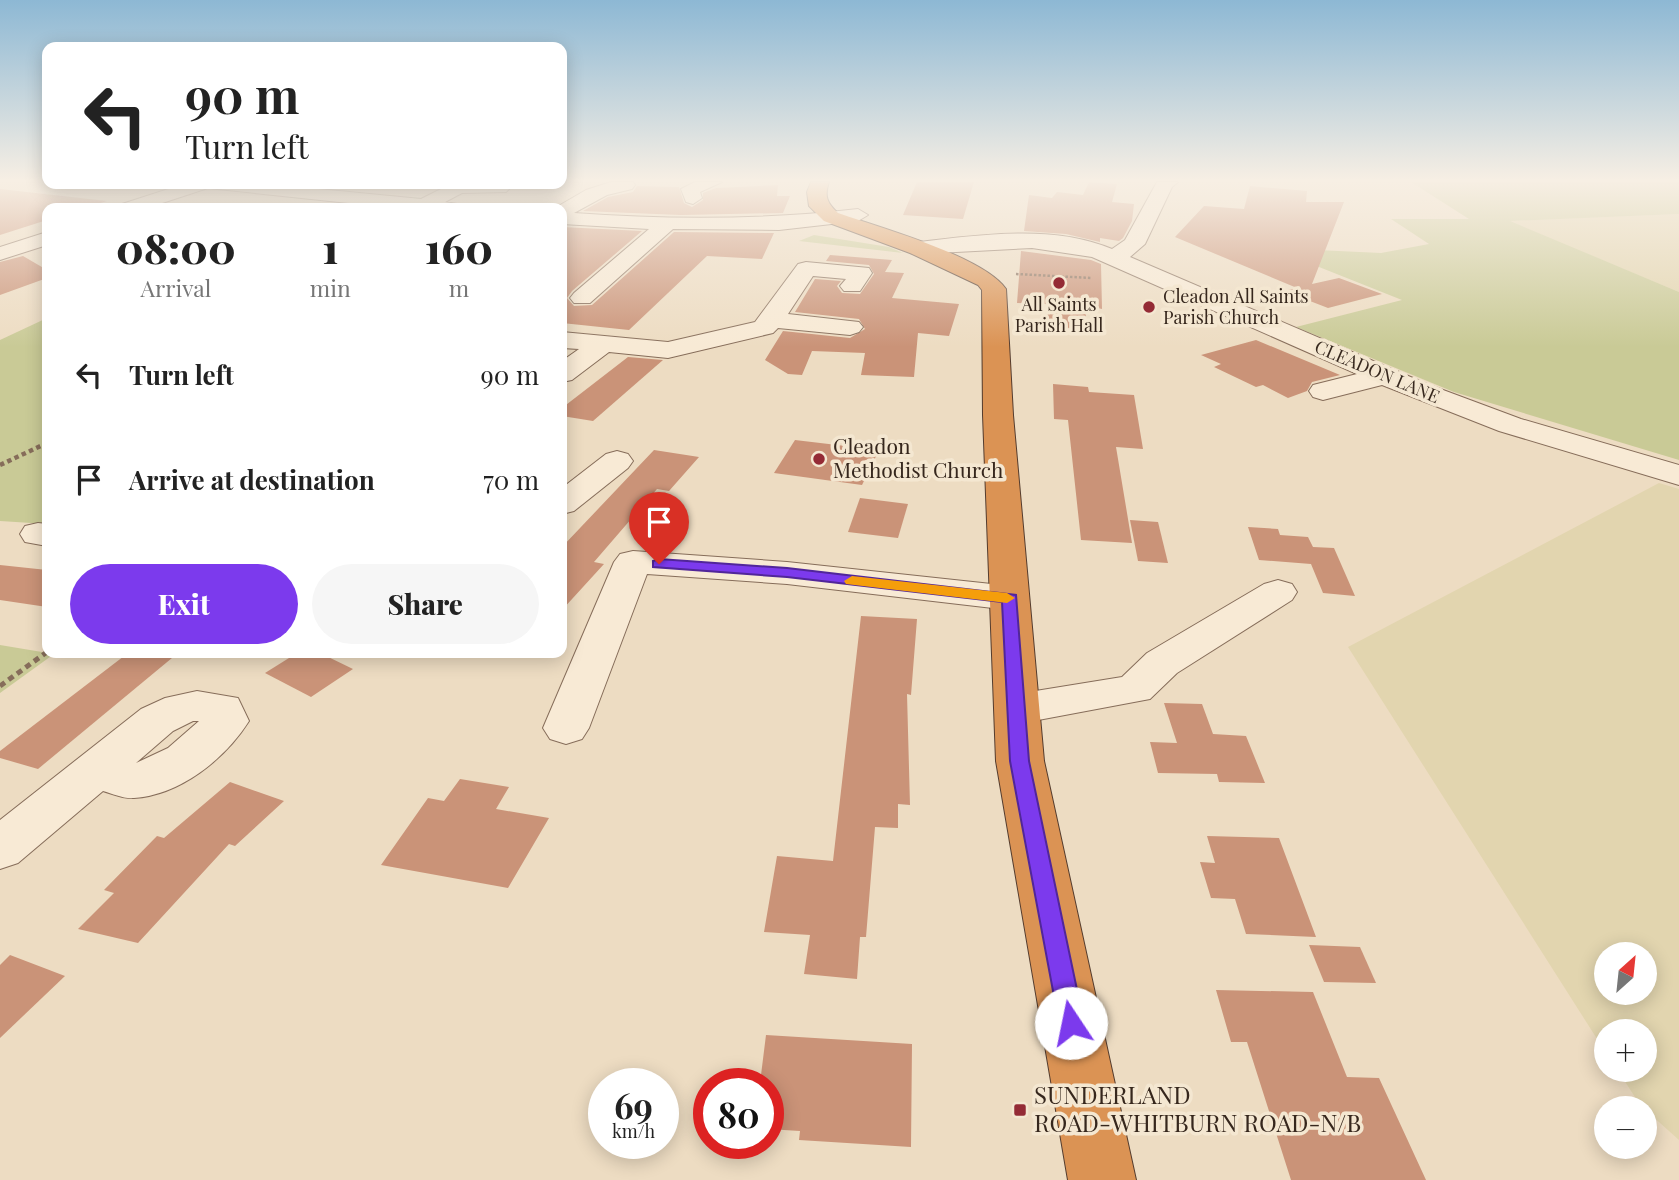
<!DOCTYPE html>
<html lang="en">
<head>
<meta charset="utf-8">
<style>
  :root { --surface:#fff; --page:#f6f6f6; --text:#222; --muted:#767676; --accent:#7c3aed }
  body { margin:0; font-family:"Playfair Display",serif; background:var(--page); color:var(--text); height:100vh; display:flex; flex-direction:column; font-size:26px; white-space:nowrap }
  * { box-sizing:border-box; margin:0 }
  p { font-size:23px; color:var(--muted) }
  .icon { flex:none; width:38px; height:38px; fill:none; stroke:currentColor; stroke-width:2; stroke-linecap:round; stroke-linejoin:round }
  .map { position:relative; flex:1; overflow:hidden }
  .drawer { position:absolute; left:42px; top:203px; width:525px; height:455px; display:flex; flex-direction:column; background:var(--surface); border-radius:14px; box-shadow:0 4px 18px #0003 }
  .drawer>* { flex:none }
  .hud { position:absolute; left:42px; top:42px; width:525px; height:147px; border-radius:14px; box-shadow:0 4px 18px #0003; background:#fff; color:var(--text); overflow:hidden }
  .needle { width:46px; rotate:27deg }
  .tools { position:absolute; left:1594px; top:942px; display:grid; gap:14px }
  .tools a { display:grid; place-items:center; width:63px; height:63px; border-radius:50%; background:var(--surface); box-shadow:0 4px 18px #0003; font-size:35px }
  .speed { position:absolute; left:588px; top:1068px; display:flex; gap:14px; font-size:35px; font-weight:700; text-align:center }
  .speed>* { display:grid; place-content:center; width:91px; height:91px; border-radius:50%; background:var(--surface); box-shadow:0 4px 18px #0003; line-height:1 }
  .speed small { font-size:18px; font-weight:400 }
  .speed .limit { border:10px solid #d22; background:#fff; color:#111 }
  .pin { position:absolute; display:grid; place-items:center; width:60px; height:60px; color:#fff; margin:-72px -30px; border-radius:50% 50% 50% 0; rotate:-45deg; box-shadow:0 0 7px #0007 }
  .pin .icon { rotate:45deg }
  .me { position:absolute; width:77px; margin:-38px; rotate:349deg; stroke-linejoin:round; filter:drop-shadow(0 0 5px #0008) }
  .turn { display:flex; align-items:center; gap:24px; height:147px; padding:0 28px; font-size:32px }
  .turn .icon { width:91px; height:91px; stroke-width:2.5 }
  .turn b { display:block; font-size:49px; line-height:60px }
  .eta { display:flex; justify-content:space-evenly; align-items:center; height:119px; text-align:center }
  .eta b { font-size:42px; font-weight:800; line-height:49px }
  .button { display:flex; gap:14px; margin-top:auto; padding:14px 28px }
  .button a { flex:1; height:80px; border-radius:42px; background:var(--accent); color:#fff; font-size:28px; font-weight:800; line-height:80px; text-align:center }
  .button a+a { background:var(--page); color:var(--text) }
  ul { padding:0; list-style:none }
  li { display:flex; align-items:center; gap:21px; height:105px; padding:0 28px }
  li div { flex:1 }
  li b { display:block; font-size:26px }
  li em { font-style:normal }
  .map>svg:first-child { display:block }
  .farmland { fill:#e2d5af; fill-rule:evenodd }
  .green { fill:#c9ca96 }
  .building { fill:#ca9378 }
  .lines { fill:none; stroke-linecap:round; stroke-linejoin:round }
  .minor-casing { stroke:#866d5a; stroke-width:2 }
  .highway-casing { stroke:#543c2e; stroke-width:2 }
  .path-far2 { stroke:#866d5a; stroke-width:2.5; stroke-dasharray:2.5 2; stroke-linecap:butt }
  .path-far1 { stroke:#866d5a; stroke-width:4.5; stroke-dasharray:4.5 3.5; stroke-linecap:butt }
  .path { stroke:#866d5a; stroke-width:5; stroke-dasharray:6 4.5; stroke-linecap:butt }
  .minor { fill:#f8ead5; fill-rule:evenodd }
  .highway { fill:#db9354; fill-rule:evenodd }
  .route { fill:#7c3aed; stroke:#51269a; stroke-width:2 }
  .slow { fill:#f59e0b }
  .poi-dot { fill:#942b35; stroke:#f4e7d1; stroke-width:2.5 }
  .labels { text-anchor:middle; stroke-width:7; stroke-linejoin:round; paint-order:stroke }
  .far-poi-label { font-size:18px; fill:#36271d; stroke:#f4e7d1; text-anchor:start }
  .far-street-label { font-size:18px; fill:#36271d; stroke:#f4e7d1 }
  .poi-label { font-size:21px; fill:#36271d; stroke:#f4e7d1; text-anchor:start }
  .near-poi-label { font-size:24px; fill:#36271d; stroke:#f4e7d1; text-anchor:start }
</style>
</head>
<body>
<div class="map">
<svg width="1679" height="1180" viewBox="0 0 1679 1180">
  <rect width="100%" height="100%" fill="#eddcc2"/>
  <g class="farmland">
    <polygon points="1679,214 1679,292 1508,221"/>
    <path d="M 1659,483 L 1679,489 L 1679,1140 L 1640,1105 L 1617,1069 L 1645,1069 L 1645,1031 L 1606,1031 L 1606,1053 L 1348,647 ZM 1606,954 L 1645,954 L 1645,992 L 1606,992 Z"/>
  </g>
  <g class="green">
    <polygon points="1411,182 1679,182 1679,214 1510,221 1679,292 1679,460 1454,392 1296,327 1402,300 1304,261 1317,250 1381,253 1429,244 1391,219 1469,219"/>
    <polygon points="814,235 889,247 903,253 799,241"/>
    <polygon points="47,318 47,524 0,521 0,340"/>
    <polygon points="0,645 54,654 0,693"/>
  </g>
  <g class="building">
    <polygon points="917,182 974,182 963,219 903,215"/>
    <polygon points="1089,182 1117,184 1112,202 1134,204 1132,221 1123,238 1119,241 1100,238 1100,242 1066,234 1024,231 1029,195 1052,198 1057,192 1083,195"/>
    <polygon points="778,185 777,196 790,196 783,213 681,215 583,211 608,197 633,192 637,186 679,187 684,203 692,207 703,200 703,193 716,188"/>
    <polygon points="1250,186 1307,191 1306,202 1344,202 1312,284 1339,278 1382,294 1328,308 1284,291 1297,288 1175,237 1204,206 1244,209"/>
    <polygon points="0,189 107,201 85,208 47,208 47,220 0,235"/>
    <polygon points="562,227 642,231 572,291 567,298 574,306 592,305 674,232 774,233 762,259 707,256 629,330 562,323"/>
    <polygon points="1021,251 1091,260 1101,264 1102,309 1085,305 1087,329 1054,327 1054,320 1048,320 1047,304 1017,303"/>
    <polygon points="830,255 892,260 885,272 904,273 892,298 959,304 949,336 918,333 914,377 861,375 865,353 812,351 802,375 788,374 765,360 783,331 850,338 865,329 859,319 795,312 815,279 841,281 837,286 842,293 860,294 874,274 869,265 826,261"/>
    <polygon points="23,256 47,270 47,278 0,295 0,262"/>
    <polygon points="1256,340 1340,375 1312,382 1307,391 1288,398 1263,385 1256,387 1214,367 1221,364 1201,355"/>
    <polygon points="628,357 663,360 593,421 562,416 562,408"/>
    <polygon points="1053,384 1088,387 1089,392 1134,395 1143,449 1116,447 1132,543 1081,540 1068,420 1054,419"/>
    <polygon points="795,440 879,450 862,485 774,473"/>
    <polygon points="654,450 699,457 669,491 657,489 594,562 604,564 562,610 562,547"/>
    <polygon points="860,498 908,504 898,538 848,532"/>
    <polygon points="1130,520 1158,522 1168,563 1138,561"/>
    <polygon points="1248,527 1278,529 1280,535 1308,537 1313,547 1334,548 1355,596 1323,593 1311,564 1259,560"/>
    <polygon points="0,565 47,570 47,607 0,600"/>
    <polygon points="861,616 917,619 911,695 907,694 910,805 898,804 898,828 875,827 866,937 860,937 857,979 804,974 810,935 764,932 777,856 833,861"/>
    <polygon points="128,653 178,653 38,769 0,758 0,751"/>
    <polygon points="297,653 320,653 353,669 311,697 265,673"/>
    <polygon points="1164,703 1202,704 1213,734 1246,736 1265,783 1219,782 1217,774 1158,773 1150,742 1177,743"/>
    <polygon points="460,779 509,787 496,809 549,818 508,888 381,865 428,798 444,801"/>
    <polygon points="230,782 284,801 235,846 229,844 138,943 78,929 114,893 104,890 157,836 164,838"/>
    <polygon points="1207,836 1279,838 1316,937 1246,934 1235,899 1211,898 1200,862 1215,863"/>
    <polygon points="1309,945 1360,947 1376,983 1324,982"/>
    <polygon points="10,955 65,976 0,1038 0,965"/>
    <polygon points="1216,990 1313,992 1347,1077 1379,1078 1426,1180 1291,1180 1247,1042 1231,1042"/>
    <polygon points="766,1035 912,1044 911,1147 799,1140 800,1131 768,1129 768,1083 760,1083"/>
  </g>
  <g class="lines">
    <defs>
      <g id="minor">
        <path d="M 611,182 L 633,182 L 635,185 L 632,189 L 607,195 L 574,213 C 669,220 764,220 858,209 L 868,215 L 858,221 L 779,230 L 673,229 L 590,303 L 574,303 L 570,298 L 574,293 L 649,229 L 562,224 L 562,208 L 555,208 L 586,190 Z"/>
        <polygon points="695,182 722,182 700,192 702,198 693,204 686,202 681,189"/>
        <path d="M 1157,182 L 1178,182 L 1172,187 L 1145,244 L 1130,257 L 1427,384 L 1521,419 L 1679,465 L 1679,485 L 1499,431 L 1382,385 L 1323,400 L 1313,397 L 1309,391 L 1313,385 L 1357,374 L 1092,257 L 1032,248 L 918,254 L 907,248 L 918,242 C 980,235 1053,224 1112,249 L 1125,240 Z"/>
        <polygon points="184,184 267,184 421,199 451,184 514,184 506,192 462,193 445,202 457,204 459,208 396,208 208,188 147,208 119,208 122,204"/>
        <polygon points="47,232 47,245 0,260 0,247"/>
        <polygon points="806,262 869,268 872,273 860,291 844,291 840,286 846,279 813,276 788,314 859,322 863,327 859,332 850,335 778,328 773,333 668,358 609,352 572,380 562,382 562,361 579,349 562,348 562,332 668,342 755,322 798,264"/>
        <polygon points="617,451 628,454 633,461 628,468 574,511 562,514 562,488 606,454"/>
        <polygon points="38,523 47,524 47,546 25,542 20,534 25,526"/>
        <polygon points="633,551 787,562 1010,586 1024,590 1029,598 1024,606 1010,610 787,584 647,574 589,728 582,739 566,744 550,739 543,728 614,562 620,554"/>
        <polygon points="1278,580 1292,584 1297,592 1292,600 1177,673 1150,699 1017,724 1001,720 995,709 1001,698 1017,694 1122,677 1147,653 1264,584"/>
        <path d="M 197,691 L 238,698 L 249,721 C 225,759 180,795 134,798 C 124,799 113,794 103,791 L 18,863 L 0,869 L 0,820 L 141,709 L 165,698 ZM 193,721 L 199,721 L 168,748 L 136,763 L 173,731 Z"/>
      </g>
      <path id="highway" d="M 811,182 L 829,182 C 824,196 827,203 838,213 C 878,227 983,256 1006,289 L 1013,415 L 1044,761 L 1136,1180 L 1068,1180 L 996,761 L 983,415 L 982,290 L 978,285 L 910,253 L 824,221 L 809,206 L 807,192 Z"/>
    </defs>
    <use href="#minor" class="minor-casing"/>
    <use href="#highway" class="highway-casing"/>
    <polyline class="path-far2" points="1016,274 1091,278"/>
    <polyline class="path-far1" points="0,465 47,443"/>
    <polyline class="path" points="0,686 47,652"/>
    <use href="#minor" class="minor"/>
    <use href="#highway" class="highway"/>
  </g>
  <linearGradient id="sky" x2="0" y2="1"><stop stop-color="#8db8d4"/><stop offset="0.52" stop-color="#f7efe4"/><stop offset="1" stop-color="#f7efe4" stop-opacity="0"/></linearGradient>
  <rect width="1679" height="347" fill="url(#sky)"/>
  <polygon class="route" points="659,559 787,568 1016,595 1029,761 1084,1023 1080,1031 1071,1035 1063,1031 1059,1023 1010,761 1002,602 787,577 653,567 653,561"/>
  <polygon class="slow" points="852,576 1007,593 1015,598 1007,603 846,584 844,581"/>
  <g class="poi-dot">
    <circle cx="1059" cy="283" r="7"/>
    <circle cx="1149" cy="307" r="7"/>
    <circle cx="819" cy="459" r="7"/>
    <rect x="1013" y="1103" width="14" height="14" rx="3.5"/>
  </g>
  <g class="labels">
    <g class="far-poi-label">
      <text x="1163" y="303">Cleadon All Saints<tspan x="1163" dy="21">Parish Church</tspan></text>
      <text x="1059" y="311" text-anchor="middle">All Saints<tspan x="1059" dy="21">Parish Hall</tspan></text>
    </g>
    <g class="far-street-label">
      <text transform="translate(1377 372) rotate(23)" y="6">CLEADON LANE</text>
    </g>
    <g class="poi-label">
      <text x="833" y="454">Cleadon<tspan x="833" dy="24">Methodist Church</tspan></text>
    </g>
    <g class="near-poi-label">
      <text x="1034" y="1104">SUNDERLAND<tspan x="1034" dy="28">ROAD-WHITBURN ROAD-N/B</tspan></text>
    </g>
  </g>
</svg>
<div class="tools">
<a><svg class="needle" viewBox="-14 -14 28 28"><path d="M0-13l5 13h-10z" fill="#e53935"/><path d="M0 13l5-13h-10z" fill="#767676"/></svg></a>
<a>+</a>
<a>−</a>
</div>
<div class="speed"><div>69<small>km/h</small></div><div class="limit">80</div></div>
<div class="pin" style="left:659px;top:564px;background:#d93025"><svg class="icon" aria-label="arrive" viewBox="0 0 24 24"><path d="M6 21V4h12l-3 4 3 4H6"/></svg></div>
<svg class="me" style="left:1071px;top:1023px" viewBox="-20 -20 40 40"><circle r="19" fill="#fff"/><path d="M0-13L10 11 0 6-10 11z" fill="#7c3aed"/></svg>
<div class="hud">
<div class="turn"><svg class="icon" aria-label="left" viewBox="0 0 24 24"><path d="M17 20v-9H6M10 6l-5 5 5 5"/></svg><div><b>90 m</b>Turn left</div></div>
</div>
<section class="drawer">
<div class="eta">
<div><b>08:00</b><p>Arrival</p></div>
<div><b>1</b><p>min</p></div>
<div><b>160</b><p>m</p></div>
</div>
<ul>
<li><svg class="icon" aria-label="left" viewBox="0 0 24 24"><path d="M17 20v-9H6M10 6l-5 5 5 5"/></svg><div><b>Turn left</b></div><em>90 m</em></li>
<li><svg class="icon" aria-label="arrive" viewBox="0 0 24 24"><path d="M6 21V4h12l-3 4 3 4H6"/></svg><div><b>Arrive at destination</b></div><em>70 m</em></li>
</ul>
<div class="button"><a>Exit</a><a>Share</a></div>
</section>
</div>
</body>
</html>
